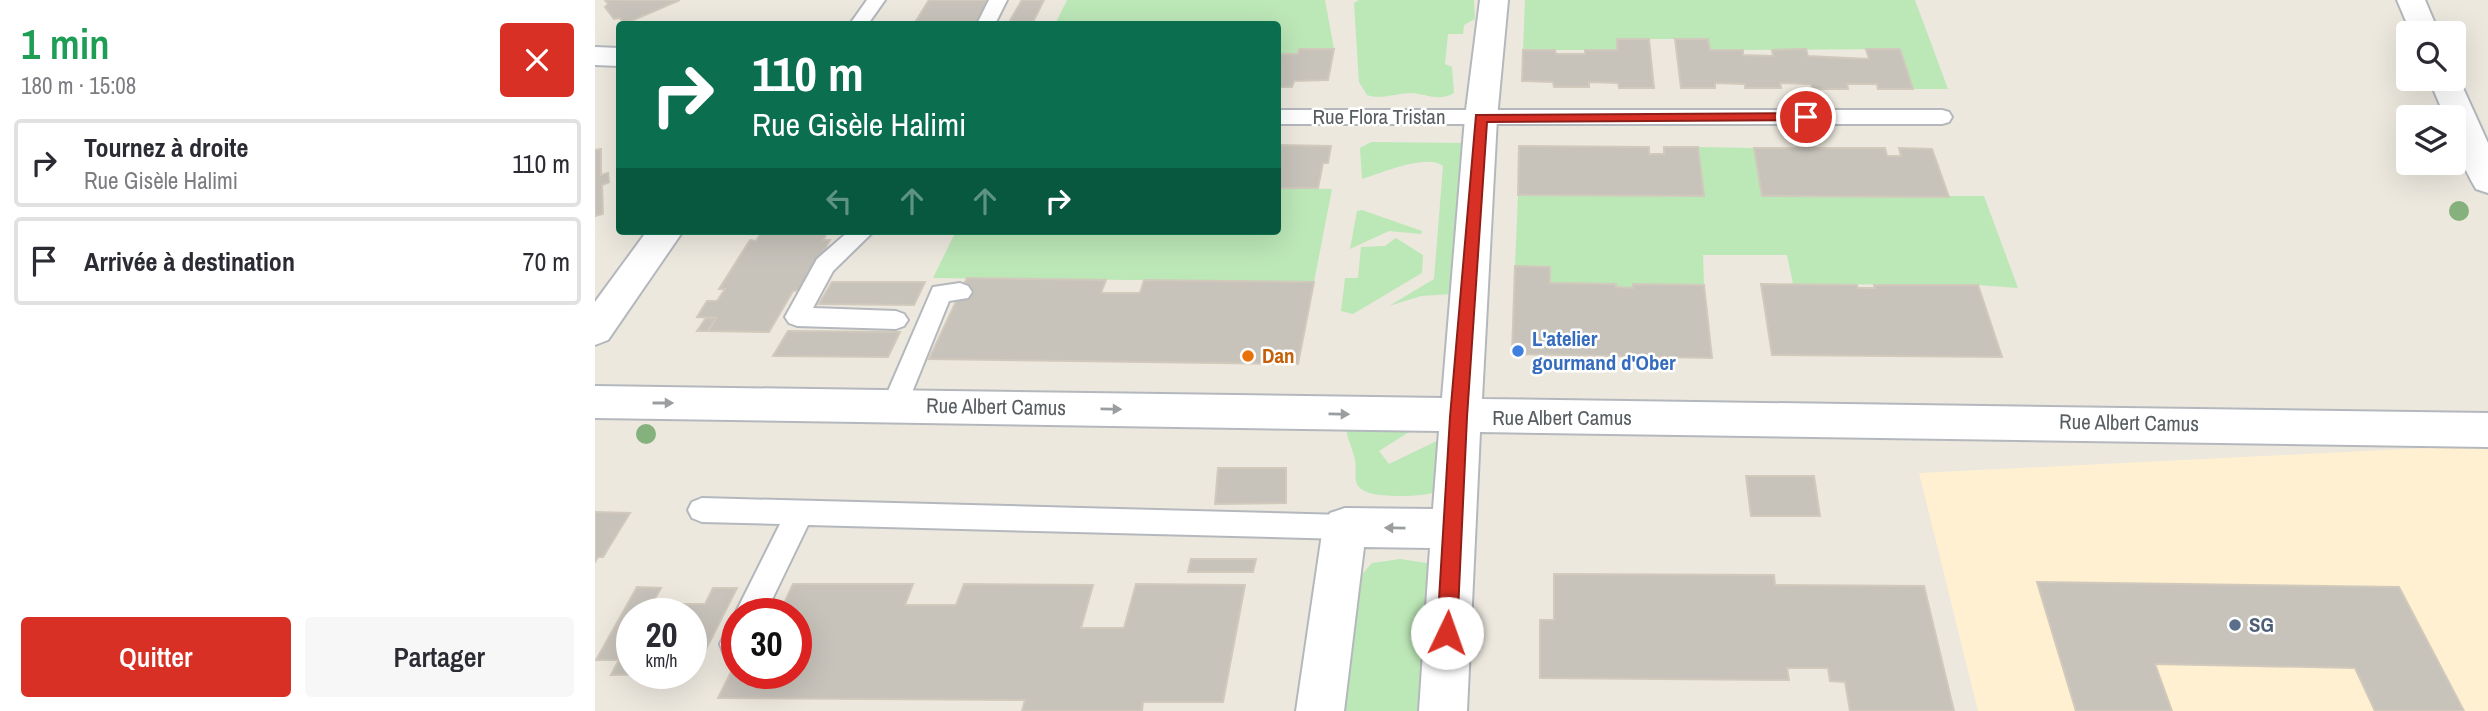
<!DOCTYPE html>
<html lang="fr">
<head>
<meta charset="utf-8">
<style>
  :root { --surface:#fff; --page:#f7f7f7; --text:#2b2b33; --muted:#7c7c81; --line:#e1e1e2; --accent:#d93025 }
  body { margin:0; font-family:"Archivo Narrow",sans-serif; background:var(--page); color:var(--text); height:100vh; display:flex; flex-direction:column; font-size:26px; white-space:nowrap }
  * { box-sizing:border-box; margin:0 }
  p { font-size:23px; color:var(--muted) }
  .icon { flex:none; width:38px; height:38px; fill:none; stroke:currentColor; stroke-width:2; stroke-linecap:round; stroke-linejoin:round }
  .map { position:relative; flex:1; overflow:hidden }
  .drawer { display:flex; flex-direction:column; background:var(--surface); width:595px }
  .drawer>* { flex:none }
  .hud { position:absolute; left:21px; top:21px; width:665px; height:214px; border-radius:7px; box-shadow:0 7px 28px #0002; background:#0b6e4f; color:#fff; overflow:hidden }
  .controls { position:absolute; left:1801px; top:21px; display:grid; gap:14px }
  .controls a { display:grid; place-items:center; width:70px; height:70px; border-radius:7px; background:var(--surface); box-shadow:0 7px 28px #0002; font-size:35px }
  .speed { position:absolute; left:21px; top:598px; display:flex; gap:14px; font-size:35px; font-weight:700; text-align:center }
  .speed>* { display:grid; place-content:center; width:91px; height:91px; border-radius:50%; background:var(--surface); box-shadow:0 7px 28px #0002; line-height:1 }
  .speed small { font-size:18px; font-weight:400 }
  .speed .limit { border:10px solid #d22; background:#fff; color:#111 }
  .pin { position:absolute; display:grid; place-items:center; width:60px; height:60px; color:#fff; margin:-30px; border:4px solid #fff; border-radius:50%; box-shadow:0 2px 7px #0007 }
  .me { position:absolute; width:77px; margin:-38px; rotate:3deg; stroke-linejoin:round; filter:drop-shadow(0 0 5px #0008) }
  .turn { display:flex; align-items:center; gap:24px; height:147px; padding:0 21px; font-size:32px }
  .turn .icon { width:91px; height:91px; stroke-width:2.5 }
  .turn b { display:block; font-size:49px; line-height:60px }
  .lanes { display:flex; align-items:center; height:66px; padding:0 21px; background:#0003; justify-content:center; gap:35px; direction:ltr }
  .lanes .off { opacity:.35 }
  .round { display:grid; place-items:center; flex:none; width:74px; height:74px; border-radius:7px; background:var(--page) }
  .summary { display:flex; align-items:center; justify-content:space-between; height:119px; padding:0 21px }
  h1 { font-size:42px; font-weight:600; line-height:52px; color:#1e9e55 }
  .cta { display:flex; gap:14px; margin-top:auto; padding:14px 21px }
  .cta a { flex:1; height:80px; border-radius:7px; background:var(--accent); color:#fff; font-size:28px; font-weight:600; line-height:80px; text-align:center }
  .cta a+a { background:var(--page); color:var(--text) }
  ul { padding:0; list-style:none }
  li { display:flex; align-items:center; gap:21px; height:88px; margin:0 14px 10px; padding:0 7px; border:4px solid var(--line); border-radius:7px }
  li div { flex:1 }
  li b { display:block; font-size:26px }
  li em { font-style:normal }
  main { display:flex; flex:1; min-height:0 }
  .map>svg:first-child { display:block }
  .commercial { fill:#fff0d1 }
  .green { fill:#bce7b7 }
  .building { fill:#c7c3bb; stroke:#d1c9bc; stroke-width:2 }
  .lines { fill:none; stroke-linecap:round; stroke-linejoin:round }
  .lane-casing { stroke:#b4b8bd; stroke-width:4 }
  .street-casing { stroke:#b4b8bd; stroke-width:4 }
  .secondary-casing { stroke:#b2b7bd; stroke-width:4 }
  .lane { fill:#fff; fill-rule:evenodd }
  .street { fill:#fff; fill-rule:evenodd }
  .secondary { fill:#fff; fill-rule:evenodd }
  .tree { fill:#85b17d }
  .oneway { fill:#9a9ea0 }
  .route { fill:#d93025; stroke:#8d1f18; stroke-width:2 }
  .shop-dot { fill:#3f7fe0; stroke:#fff; stroke-width:2.5 }
  .food-dot { fill:#e8710a; stroke:#fff; stroke-width:2.5 }
  .service-dot { fill:#5c6f8a; stroke:#fff; stroke-width:2.5 }
  .labels { text-anchor:middle; stroke-width:5; stroke-linejoin:round; paint-order:stroke }
  .street-label { font-size:21px; fill:#575d61; stroke:#fff }
  .shop-label { font-size:21px; font-weight:bold; fill:#366cbe; stroke:#fff; text-anchor:start }
  .food-label { font-size:21px; font-weight:bold; fill:#c56008; stroke:#fff; text-anchor:start }
  .service-label { font-size:21px; font-weight:bold; fill:#4e5e75; stroke:#fff; text-anchor:start }
</style>
</head>
<body>
<main>
<section class="drawer">
<div class="summary"><div><h1>1 min</h1><p>180 m · 15:08</p></div><a class="round" style="background:#d93025;color:#fff"><svg class="icon" aria-label="close" viewBox="0 0 24 24"><path d="M6 6l12 12M18 6L6 18"/></svg></a></div>
<ul>
<li><svg class="icon" aria-label="right" viewBox="0 0 24 24"><path d="M7 20v-9h11M14 6l5 5-5 5"/></svg><div><b>Tournez à droite</b><p>Rue Gisèle Halimi</p></div><em>110 m</em></li>
<li><svg class="icon" aria-label="arrive" viewBox="0 0 24 24"><path d="M6 21V4h12l-3 4 3 4H6"/></svg><div><b>Arrivée à destination</b></div><em>70 m</em></li>
</ul>
<div class="cta"><a>Quitter</a><a>Partager</a></div>
</section>
<div class="map">
<svg width="1893" height="711" viewBox="0 0 1893 711">
  <rect width="100%" height="100%" fill="#ece8de"/>
  <polygon class="commercial" points="1893,445 1893,711 1383,711 1324,473"/>
  <g class="green">
    <polygon points="472,0 730,0 739,49 704,49 703,54 683,54 682,24 460,24"/>
    <path d="M 764,0 L 879,0 L 880,19 L 869,25 L 868,34 L 853,34 L 850,64 L 857,67 L 859,93 C 845,102 831,94 816,93 C 802,93 785,100 772,95 L 764,82 L 759,3 Z"/>
    <polygon points="930,0 1320,0 1353,89 1318,89 1305,49 1115,50 1113,39 1022,39 1022,50 928,50"/>
    <path d="M 776,142 L 870,143 L 857,294 L 826,296 L 794,306 L 839,279 L 848,166 C 833,153 786,173 767,179 L 765,148 Z"/>
    <polygon points="1103,147 1159,148 1168,196 1389,196 1423,288 1383,285 1198,284 1192,255 1108,255 1109,285 1038,284 1038,288 1021,287 1021,284 955,283 955,267 920,266 923,195 1108,196"/>
    <polygon points="683,188 737,189 719,282 338,278 361,231 682,231"/>
    <polygon points="767,210 827,231 826,234 794,231 755,249 762,211"/>
    <polygon points="801,238 828,255 827,273 758,314 746,311 750,278 763,278 766,247 790,246"/>
    <path d="M 751,428 L 814,428 L 814,432 L 784,451 L 794,464 L 852,436 L 845,491 C 830,497 774,500 764,487 C 758,481 762,469 760,460 C 758,449 752,439 751,428 Z"/>
    <polygon points="805,559 832,563 846,582 835,711 741,711 764,578 777,563"/>
  </g>
  <g class="building">
    <polygon points="10,0 85,0 29,24 25,18 19,19 10,7 13,4"/>
    <polygon points="334,0 399,0 386,24 319,24"/>
    <polygon points="427,0 449,0 437,24 413,24"/>
    <polygon points="1022,39 1054,39 1059,88 1024,88 1023,83 994,82 994,87 959,87 958,82 927,81 928,50 960,50 961,54 990,54 990,50 1022,50"/>
    <polygon points="1080,39 1113,39 1115,50 1148,50 1148,55 1178,56 1177,50 1208,49 1211,49 1213,56 1274,59 1271,49 1305,49 1318,89 1283,89 1282,84 1252,84 1253,89 1217,89 1216,84 1185,83 1186,88 1150,88 1150,84 1120,83 1120,88 1086,88"/>
    <polygon points="704,49 739,49 733,80 699,81 697,87 682,87 682,54 703,54"/>
    <polygon points="682,145 736,146 733,163 728,163 723,188 682,188"/>
    <polygon points="924,146 1054,147 1054,154 1069,154 1069,147 1103,147 1109,196 923,195"/>
    <polygon points="1159,148 1290,148 1292,156 1306,156 1304,148 1337,149 1354,197 1167,196"/>
    <polygon points="6,149 6,175 13,173 14,182 7,185 8,214 0,216 0,150"/>
    <polygon points="167,231 233,231 228,240 235,240 206,290 198,291 174,332 113,331 121,318 102,317 112,301 122,301 130,289 124,289 155,240 161,241"/>
    <polygon points="920,266 955,267 955,283 1021,284 1021,287 1038,288 1038,284 1109,285 1117,358 917,354"/>
    <polygon points="372,278 511,280 506,293 545,293 549,280 719,282 703,364 334,359"/>
    <polygon points="237,282 330,282 319,305 224,304"/>
    <polygon points="1166,284 1262,285 1263,288 1280,288 1279,285 1383,285 1407,357 1177,355"/>
    <polygon points="111,318 121,318 113,331 102,331"/>
    <polygon points="193,331 305,332 293,357 178,356"/>
    <polygon points="623,468 691,468 691,503 620,504"/>
    <polygon points="1151,476 1219,476 1225,516 1156,516"/>
    <polygon points="0,512 35,513 8,557 3,557 0,562"/>
    <polygon points="596,559 661,559 658,572 593,572"/>
    <polygon points="959,574 1179,575 1180,585 1329,586 1359,711 1255,711 1250,682 1235,681 1233,668 1192,668 1194,680 945,678 945,620 959,620"/>
    <polygon points="1442,582 1804,587 1869,711 1780,711 1760,668 1560,664 1577,711 1481,711"/>
    <polygon points="198,584 318,584 310,605 361,605 369,584 498,585 486,628 529,628 541,584 650,585 628,702 548,702 547,711 427,711 430,700 123,698 142,660 142,674 201,674 201,614 184,614"/>
    <polygon points="42,587 66,588 57,604 110,604 118,588 142,588 105,661 96,661 96,614 37,614 37,674 75,674 16,675 24,660 1,660"/>
  </g>
  <g class="lines">
    <defs>
      <g id="lane">
        <polygon points="272,0 290,0 273,24 255,24"/>
        <polygon points="394,0 412,0 400,24 382,24"/>
        <polygon points="682,110 1347,110 1354,112 1357,117 1354,122 1347,124 682,124"/>
        <polygon points="254,231 279,231 238,271 218,308 301,311 309,314 313,320 309,326 301,329 202,326 194,323 190,317 222,259"/>
        <polygon points="365,283 373,286 377,292 373,298 354,301 309,412 300,415 291,412 287,405 338,287"/>
        <polygon points="107,498 750,515 760,518 764,527 760,536 750,539 213,525 170,614 142,614 142,617 140,614 185,524 107,522 97,518 93,510 97,502"/>
        <polygon points="142,626 142,658 140,658 129,654 125,644 132,630"/>
      </g>
      <g id="street">
        <polygon points="885,0 913,0 902,118 887,399 1893,413 1893,447 885,432 872,711 824,711 835,548 769,547 749,711 701,711 728,527 735,513 750,508 838,509 844,431 0,418 0,386 847,398 870,118"/>
        <polygon points="0,47 24,48 24,66 0,65"/>
        <polygon points="52,231 88,231 13,340 0,345 0,302"/>
      </g>
      <g id="secondary">
        <polygon points="1802,0 1830,0 1844,33 1816,33"/>
        <path d="M 1858,72 L 1864,79 L 1893,143 L 1893,193 L 1881,189 C 1868,167 1858,143 1858,117 L 1850,117 L 1834,79 L 1858,79 Z"/>
      </g>
    </defs>
    <use href="#lane" class="lane-casing"/>
    <use href="#street" class="street-casing"/>
    <use href="#secondary" class="secondary-casing"/>
    <use href="#lane" class="lane"/>
    <use href="#street" class="street"/>
    <use href="#secondary" class="secondary"/>
  </g>
  <g class="tree">
    <circle cx="1864" cy="211" r="10"/>
    <circle cx="51" cy="434" r="10"/>
  </g>
  <defs><path id="oneway-solid" d="M-6-.8H1V-3.2L6.5 0L1 3.2V.8H-6Z" transform="scale(1.75)"/></defs>
  <g class="oneway">
    <use href="#oneway-solid" transform="translate(68 403)"/>
    <use href="#oneway-solid" transform="translate(516 409) rotate(1)"/>
    <use href="#oneway-solid" transform="translate(744 414) rotate(1)"/>
    <use href="#oneway-solid" transform="translate(800 528) rotate(-179)"/>
  </g>
  <polygon class="route" points="1211,113 1218,117 1216,120 892,122 872,417 862,633 859,639 852,642 845,639 842,633 855,417 881,115"/>
  <circle class="shop-dot" cx="923" cy="351" r="7"/>
  <circle class="food-dot" cx="653" cy="356" r="7"/>
  <circle class="service-dot" cx="1640" cy="625" r="7"/>
  <g class="labels">
    <g class="street-label">
      <text x="784" y="124">Rue Flora Tristan</text>
      <text transform="translate(401 407) rotate(1)" y="7">Rue Albert Camus</text>
      <text x="967" y="425">Rue Albert Camus</text>
      <text transform="translate(1534 423) rotate(1)" y="7">Rue Albert Camus</text>
    </g>
    <g class="shop-label">
      <text x="937" y="346">L'atelier<tspan x="937" dy="24">gourmand d'Ober</tspan></text>
    </g>
    <g class="food-label">
      <text x="667" y="363">Dan</text>
    </g>
    <g class="service-label">
      <text x="1654" y="632">SG</text>
    </g>
  </g>
</svg>
<div class="controls">
<a><svg class="icon" aria-label="search" viewBox="0 0 24 24"><circle cx="10" cy="10" r="6"/><path d="M15 15l6 6"/></svg></a>
<a><svg class="icon" aria-label="layers" viewBox="0 0 24 24"><path d="M12 4l9 5-9 5-9-5zM3 14l9 5 9-5"/></svg></a>
</div>
<div class="speed"><div>20<small>km/h</small></div><div class="limit">30</div></div>
<div class="pin" style="left:1211px;top:117px;background:#d93025"><svg class="icon" aria-label="arrive" viewBox="0 0 24 24"><path d="M6 21V4h12l-3 4 3 4H6"/></svg></div>
<svg class="me" style="left:852px;top:633px" viewBox="-20 -20 40 40"><circle r="19" fill="#fff"/><path d="M0-13L10 11 0 6-10 11z" fill="#d93025"/></svg>
<div class="hud">
<div class="turn"><svg class="icon" aria-label="right" viewBox="0 0 24 24"><path d="M7 20v-9h11M14 6l5 5-5 5"/></svg><div><b>110 m</b>Rue Gisèle Halimi</div></div>
<div class="lanes"><svg class="icon off" aria-label="left" viewBox="0 0 24 24"><path d="M17 20v-9H6M10 6l-5 5 5 5"/></svg><svg class="icon off" aria-label="ahead" viewBox="0 0 24 24"><path d="M12 20V5M6 11l6-6 6 6"/></svg><svg class="icon off" aria-label="ahead" viewBox="0 0 24 24"><path d="M12 20V5M6 11l6-6 6 6"/></svg><svg class="icon" aria-label="right" viewBox="0 0 24 24"><path d="M7 20v-9h11M14 6l5 5-5 5"/></svg></div>
</div>
</div>
</main>
</body>
</html>
